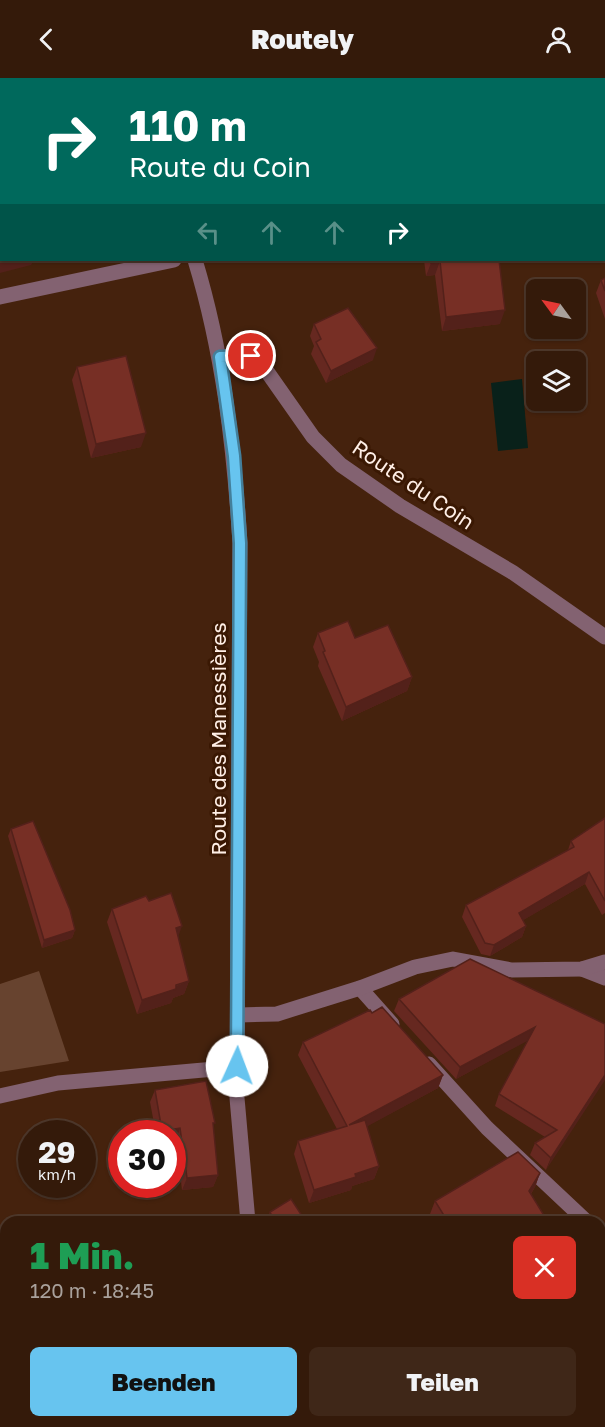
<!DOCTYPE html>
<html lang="de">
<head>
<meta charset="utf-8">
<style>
  :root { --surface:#341a0a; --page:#3f2718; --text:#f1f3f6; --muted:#a9a19c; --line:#4e382b; --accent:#67c4ef }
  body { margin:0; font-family:"Golos Text",sans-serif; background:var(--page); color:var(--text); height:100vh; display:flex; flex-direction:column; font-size:22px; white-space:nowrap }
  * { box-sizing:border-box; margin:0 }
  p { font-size:20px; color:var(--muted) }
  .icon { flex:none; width:33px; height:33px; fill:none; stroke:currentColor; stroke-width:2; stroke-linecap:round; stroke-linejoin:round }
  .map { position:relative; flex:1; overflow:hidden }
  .details { position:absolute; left:0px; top:1138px; width:606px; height:212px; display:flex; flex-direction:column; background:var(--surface); border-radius:18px 18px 0 0; box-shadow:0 2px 4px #0004,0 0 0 2px var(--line) }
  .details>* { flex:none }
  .top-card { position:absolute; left:0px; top:0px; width:606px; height:183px; box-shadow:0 2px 4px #0004,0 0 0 2px var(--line); background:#00695c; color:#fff; overflow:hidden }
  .needle { width:39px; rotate:303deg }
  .buttons { position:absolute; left:526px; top:201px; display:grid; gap:12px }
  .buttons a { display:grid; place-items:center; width:60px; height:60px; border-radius:9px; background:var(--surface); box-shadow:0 2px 4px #0004,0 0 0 2px var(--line); font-size:30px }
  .speed { position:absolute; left:18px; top:1042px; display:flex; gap:12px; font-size:30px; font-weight:700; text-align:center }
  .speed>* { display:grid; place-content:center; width:78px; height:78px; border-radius:50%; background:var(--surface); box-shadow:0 2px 4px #0004,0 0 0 2px var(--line); line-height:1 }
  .speed small { font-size:15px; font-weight:400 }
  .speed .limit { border:9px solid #d22; background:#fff; color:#111 }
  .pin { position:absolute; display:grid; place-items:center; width:51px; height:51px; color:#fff; margin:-26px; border:3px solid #fff; border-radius:50%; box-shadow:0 2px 6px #0007 }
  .me { position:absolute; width:66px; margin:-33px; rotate:2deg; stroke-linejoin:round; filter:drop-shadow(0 0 4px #0008) }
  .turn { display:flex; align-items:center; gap:21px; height:126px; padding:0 30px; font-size:27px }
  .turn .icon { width:78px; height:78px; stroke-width:2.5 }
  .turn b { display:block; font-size:42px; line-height:51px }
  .lanes { display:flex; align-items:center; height:57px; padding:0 30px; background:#0003; justify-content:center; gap:30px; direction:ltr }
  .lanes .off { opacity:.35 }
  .round { display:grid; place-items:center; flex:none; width:63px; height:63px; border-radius:9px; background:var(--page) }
  .head { display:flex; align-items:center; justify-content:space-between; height:102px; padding:0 30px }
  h1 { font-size:36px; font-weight:800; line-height:45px; color:#1e9e55 }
  .primary-button { display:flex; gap:12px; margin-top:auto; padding:12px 30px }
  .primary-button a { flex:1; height:69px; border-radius:9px; background:var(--accent); color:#111; font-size:24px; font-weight:800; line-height:69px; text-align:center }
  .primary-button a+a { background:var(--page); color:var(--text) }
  header { display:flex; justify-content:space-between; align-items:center; height:78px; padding:0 30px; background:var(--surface); font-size:27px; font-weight:800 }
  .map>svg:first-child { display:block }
  .green { fill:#67432f }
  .water { fill:#09211a }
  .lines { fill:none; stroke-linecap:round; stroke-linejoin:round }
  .service { stroke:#836271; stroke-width:15 }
  .minor { stroke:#836271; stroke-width:15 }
  .wall { fill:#662820 }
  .shaded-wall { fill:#53211a }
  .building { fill:#772f25; stroke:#53211a; stroke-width:1.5 }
  .route-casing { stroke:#437f9b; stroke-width:15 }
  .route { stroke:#67c4ef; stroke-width:10 }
  .labels { text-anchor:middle; stroke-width:6; stroke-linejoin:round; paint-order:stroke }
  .street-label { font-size:21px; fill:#ffefe6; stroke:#3a1803 }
</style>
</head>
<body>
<header><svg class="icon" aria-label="back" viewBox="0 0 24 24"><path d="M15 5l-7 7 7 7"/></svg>Routely<svg class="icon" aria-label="person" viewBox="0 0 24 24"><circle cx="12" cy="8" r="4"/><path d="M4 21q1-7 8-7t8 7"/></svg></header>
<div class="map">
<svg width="605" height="1349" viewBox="0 0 605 1349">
  <rect width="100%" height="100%" fill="#45220d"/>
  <polygon class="green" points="39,893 69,983 0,994 0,906"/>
  <polygon class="water" points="522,301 528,370 498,373 491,305"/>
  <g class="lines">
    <polyline class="service" points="0,219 174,182"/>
    <g class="minor">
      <polyline points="104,0 104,2"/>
      <path d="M 195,182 C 223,274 234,369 240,465 L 237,1020 L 248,1144"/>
      <polyline points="220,279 241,277 259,282 313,359 341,387 400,428 512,494 605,559"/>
      <polyline points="582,891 605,900"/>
      <polyline points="360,910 392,946"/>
      <polyline points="239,937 277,936 360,910 415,889 453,881 512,892 582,891 605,884"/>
      <polyline points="429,986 487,1050 587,1144"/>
      <polyline points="0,1018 58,1005 237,989"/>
      <polyline points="600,1157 605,1164"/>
      <polyline points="600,1253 605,1249"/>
      <polyline points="276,1344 277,1349"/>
      <polyline points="487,1349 492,1344"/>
    </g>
  </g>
  <g class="wall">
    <polygon points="153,0 226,0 227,2 154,2"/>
    <polygon points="424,182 499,182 500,246 442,253 435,197 426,198"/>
    <polygon points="605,200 605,241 596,215 601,202"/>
    <polygon points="314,246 373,282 326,305 311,276 314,268 310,258"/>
    <polygon points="77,289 141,369 91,380 72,302"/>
    <polygon points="318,555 355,560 412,599 407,613 342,643 318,588 319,584 313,569"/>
    <polygon points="605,740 605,835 602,837 585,806 523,842 526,848 522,859 490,878 481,876 462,839 466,827 568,772 571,763"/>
    <polygon points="11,751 75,852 72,860 42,870 8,758"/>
    <polygon points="149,823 178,859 189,903 184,916 173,920 171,925 137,936 107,844 112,831"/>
    <polygon points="399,921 605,946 546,1092 530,1077 535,1065 545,1059 495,1028 499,1016 528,962 456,1001 394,933"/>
    <polygon points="372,935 443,997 438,1010 367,1048 379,1088 374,1101 352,1108 351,1112 309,1125 294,1076 298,1063 337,1051 298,977 303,964"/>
    <polygon points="155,1012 213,1049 218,1097 213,1109 182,1112 176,1063 172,1056 156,1056 150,1024"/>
    <polygon points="540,1095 535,1109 531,1116 548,1144 435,1144 430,1136 435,1123"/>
    <polygon points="270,1134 306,1144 268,1144 267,1142"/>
  </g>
  <g class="shaded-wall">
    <rect x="0" y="19" width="2" height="15"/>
    <polygon points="0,182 34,182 31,187 0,195"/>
    <polygon points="440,183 435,197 426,198 431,185"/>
    <polygon points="505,232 500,246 442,253 446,239"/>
    <polygon points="377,270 373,282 326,305 331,293"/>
    <polygon points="146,355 141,369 91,380 96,366"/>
    <polygon points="412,599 407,613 342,643 346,629"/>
    <polygon points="589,794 585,806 515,847 519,835"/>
    <polygon points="182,848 177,862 176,850"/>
    <polygon points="526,848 522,859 490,878 494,867"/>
    <polygon points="75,852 72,860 42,870 44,862"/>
    <polygon points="189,903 184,916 173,920 171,925 137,936 142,922"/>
    <polygon points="535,949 531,961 456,1001 460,989"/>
    <polygon points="443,997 438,1010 344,1061 349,1047"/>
    <polygon points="605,997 605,1002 546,1092 551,1080"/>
    <polygon points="180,1050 176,1063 172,1063 172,1056 161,1056 162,1053"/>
    <polygon points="379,1088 374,1101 352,1108 351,1112 309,1125 314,1112 355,1096"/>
    <polygon points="540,1095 535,1109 524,1126 529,1113"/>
    <polygon points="218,1097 213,1109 182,1112 187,1100"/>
  </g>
  <g class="building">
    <polygon points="0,0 6,0 6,2 2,2 2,19 0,19"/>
    <polygon points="165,0 226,0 227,2 166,2"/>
    <polygon points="236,0 295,0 293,2 233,2"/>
    <polygon points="2,126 2,182 3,182 0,182 0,127"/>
    <polygon points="431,182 499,182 505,232 446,239 440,183 431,185"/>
    <polygon points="605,200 605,213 601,202"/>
    <polygon points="348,230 377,270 331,293 316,264 321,261 314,246"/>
    <polygon points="126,278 146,355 96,366 77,289"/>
    <polygon points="348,543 355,560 388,547 412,599 346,629 323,574 325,573 318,555"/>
    <polygon points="605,740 605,823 589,794 519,835 526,848 494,867 485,865 466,827 574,769 571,763"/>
    <polygon points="33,743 70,832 75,852 44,862 11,751"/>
    <polygon points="171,815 182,848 176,850 189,903 176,907 176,911 142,922 112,831 146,818 149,823"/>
    <polygon points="470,881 605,946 605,997 551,1080 535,1065 557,1052 499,1016 535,949 460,989 399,921"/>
    <polygon points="382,929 443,997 349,1047 365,1042 379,1088 355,1096 356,1099 314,1112 298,1063 347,1048 303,964 370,932 372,935"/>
    <polygon points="206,1003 215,1045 213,1045 218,1097 187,1100 180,1050 162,1053 155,1012"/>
    <polygon points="518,1074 540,1095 529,1113 548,1144 448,1144 435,1123"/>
    <polygon points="291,1121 306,1144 275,1144 270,1134"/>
  </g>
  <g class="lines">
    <defs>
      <polyline id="route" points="237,988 240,465 234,378 220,279 251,278"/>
    </defs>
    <use href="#route" class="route-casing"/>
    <use href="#route" class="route"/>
  </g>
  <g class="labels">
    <g class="street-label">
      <text transform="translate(413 407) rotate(34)" y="7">Route du Coin</text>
      <text transform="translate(219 661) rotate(-90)" y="7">Route des Manessières</text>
    </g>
  </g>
</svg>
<div class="buttons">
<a><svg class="needle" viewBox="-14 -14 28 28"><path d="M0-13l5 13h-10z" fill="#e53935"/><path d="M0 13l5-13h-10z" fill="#a9a19c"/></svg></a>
<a><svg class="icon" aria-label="layers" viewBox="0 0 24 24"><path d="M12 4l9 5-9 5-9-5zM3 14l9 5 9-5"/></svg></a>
</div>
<div class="speed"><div>29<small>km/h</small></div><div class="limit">30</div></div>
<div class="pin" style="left:251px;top:278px;background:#d93025"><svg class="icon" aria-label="arrive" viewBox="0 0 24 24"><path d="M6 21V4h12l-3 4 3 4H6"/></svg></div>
<svg class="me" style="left:237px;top:988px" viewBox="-20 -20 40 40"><circle r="19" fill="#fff"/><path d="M0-13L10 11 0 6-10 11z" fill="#67c4ef"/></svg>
<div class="top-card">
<div class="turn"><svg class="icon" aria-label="right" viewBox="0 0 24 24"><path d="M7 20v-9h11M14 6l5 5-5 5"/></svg><div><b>110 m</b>Route du Coin</div></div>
<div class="lanes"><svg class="icon off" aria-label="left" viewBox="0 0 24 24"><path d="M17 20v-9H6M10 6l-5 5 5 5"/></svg><svg class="icon off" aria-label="ahead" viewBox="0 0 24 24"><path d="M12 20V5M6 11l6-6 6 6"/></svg><svg class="icon off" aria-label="ahead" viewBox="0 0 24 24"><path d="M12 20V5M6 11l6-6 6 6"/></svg><svg class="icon" aria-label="right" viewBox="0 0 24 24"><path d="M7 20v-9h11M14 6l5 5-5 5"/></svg></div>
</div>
<section class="details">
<div class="head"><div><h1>1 Min.</h1><p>120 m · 18:45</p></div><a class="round" style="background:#d93025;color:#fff"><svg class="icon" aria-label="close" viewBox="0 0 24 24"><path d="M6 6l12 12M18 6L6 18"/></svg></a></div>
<div class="primary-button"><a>Beenden</a><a>Teilen</a></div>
</section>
</div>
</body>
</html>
